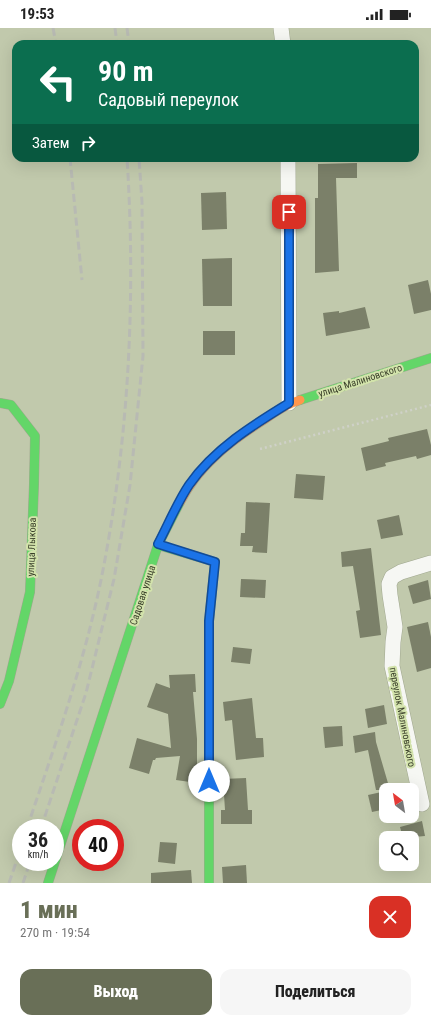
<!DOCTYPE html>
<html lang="ru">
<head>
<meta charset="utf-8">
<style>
  :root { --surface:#fff; --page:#f6f6f6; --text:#222; --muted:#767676; --accent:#696f57 }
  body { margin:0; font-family:"Roboto Condensed",sans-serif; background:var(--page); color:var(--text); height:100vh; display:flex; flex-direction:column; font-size:15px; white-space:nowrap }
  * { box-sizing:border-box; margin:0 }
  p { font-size:13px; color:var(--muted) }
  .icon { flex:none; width:22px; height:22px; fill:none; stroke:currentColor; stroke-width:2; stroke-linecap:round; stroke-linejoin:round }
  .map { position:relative; height:855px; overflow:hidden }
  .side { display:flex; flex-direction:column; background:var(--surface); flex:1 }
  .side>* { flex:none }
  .guide { position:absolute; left:12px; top:12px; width:407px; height:122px; border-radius:12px; box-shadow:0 4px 16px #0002; background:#0b6e4f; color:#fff; overflow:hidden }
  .needle { width:26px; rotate:329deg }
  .buttons { position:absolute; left:379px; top:755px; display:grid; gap:8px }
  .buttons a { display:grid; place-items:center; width:40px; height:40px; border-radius:8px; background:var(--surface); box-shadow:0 4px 16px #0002; font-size:20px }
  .speed { position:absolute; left:12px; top:791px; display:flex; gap:8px; font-size:20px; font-weight:700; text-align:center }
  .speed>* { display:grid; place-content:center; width:52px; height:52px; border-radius:50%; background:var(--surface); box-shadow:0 4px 16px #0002; line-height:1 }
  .speed small { font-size:10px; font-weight:400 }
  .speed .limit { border:6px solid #d22; background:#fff; color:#111 }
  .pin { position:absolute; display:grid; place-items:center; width:34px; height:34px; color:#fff; margin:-17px; border-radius:8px; box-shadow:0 2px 6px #0006 }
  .me { position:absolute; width:44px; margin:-22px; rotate:0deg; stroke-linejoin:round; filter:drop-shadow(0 0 3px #0008) }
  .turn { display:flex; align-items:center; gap:14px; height:84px; padding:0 20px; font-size:18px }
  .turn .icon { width:52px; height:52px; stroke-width:2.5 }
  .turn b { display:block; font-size:28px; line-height:34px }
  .then { display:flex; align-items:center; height:38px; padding:0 20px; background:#0003; gap:8px; font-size:15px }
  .round { display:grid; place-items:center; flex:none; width:42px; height:42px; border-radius:12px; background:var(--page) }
  .summary { display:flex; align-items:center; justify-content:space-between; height:68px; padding:0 20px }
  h1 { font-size:24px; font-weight:800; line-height:30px; color:var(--accent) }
  .primary-button { display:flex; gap:8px; margin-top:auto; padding:8px 20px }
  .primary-button a { flex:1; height:46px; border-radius:12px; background:var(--accent); color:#fff; font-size:16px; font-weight:800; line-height:46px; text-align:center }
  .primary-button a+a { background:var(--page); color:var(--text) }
  .status { display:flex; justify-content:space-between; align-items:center; height:28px; padding:0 20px; background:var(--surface); direction:ltr }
  .status svg { height:11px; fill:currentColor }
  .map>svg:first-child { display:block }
  .building { fill:#7b8069 }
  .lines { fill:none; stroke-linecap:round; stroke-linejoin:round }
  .street-casing { stroke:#a0a78f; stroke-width:16 }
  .fast-casing { stroke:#a0a78f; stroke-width:10 }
  .slow-casing { stroke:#a0a78f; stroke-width:10 }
  .path { stroke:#cfd1c8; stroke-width:2.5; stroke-dasharray:2 3; stroke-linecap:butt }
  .street { stroke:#f6f7f3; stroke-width:15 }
  .fast { stroke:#63d668; stroke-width:9 }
  .slow { stroke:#ff974d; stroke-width:9 }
  .rail { stroke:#b8bab3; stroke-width:3; stroke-dasharray:8 4; stroke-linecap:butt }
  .route-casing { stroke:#114b97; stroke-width:10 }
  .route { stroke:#1a73e8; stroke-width:7 }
  .labels { text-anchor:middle; stroke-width:4; stroke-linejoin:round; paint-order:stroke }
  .street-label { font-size:10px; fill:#393f29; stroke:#d3e3ac }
</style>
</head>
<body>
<div class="status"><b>19:53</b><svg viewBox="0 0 49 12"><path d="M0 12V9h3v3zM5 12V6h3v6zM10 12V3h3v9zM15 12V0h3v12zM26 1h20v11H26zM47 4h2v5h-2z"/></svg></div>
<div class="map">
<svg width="431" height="855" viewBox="0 0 431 855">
  <rect width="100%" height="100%" fill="#c1c9ac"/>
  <g class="building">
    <polygon points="357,135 357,150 336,150 339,243 315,245 315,170 318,170 318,136"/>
    <polygon points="226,164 227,201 202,202 201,165"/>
    <polygon points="232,230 232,278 203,278 202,231"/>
    <polygon points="428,252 431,266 431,282 414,286 408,257"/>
    <polygon points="365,279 370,300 326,308 323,285 339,283 339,285"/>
    <rect x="203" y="303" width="32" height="24"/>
    <polygon points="427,401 431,417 431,427 417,431 416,428 385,435 386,438 366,443 361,420 389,413 388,410"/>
    <polygon points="296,446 325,448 323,472 294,470"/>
    <polygon points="246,474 270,475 267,525 252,524 253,518 240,518 241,505 245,505"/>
    <polygon points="399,487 403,507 381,511 377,492"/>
    <polygon points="371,520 381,607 360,610 356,583 360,582 353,538 342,539 341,524"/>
    <polygon points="241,551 266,552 265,570 240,569"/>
    <polygon points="428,552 431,571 413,576 408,558"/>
    <polygon points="428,594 431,609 431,640 417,644 407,599"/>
    <polygon points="233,619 252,621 250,636 231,634"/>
    <polygon points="195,646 196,664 193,664 197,711 197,755 176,752 180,728 156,730 155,732 153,732 149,746 129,740 137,710 171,720 168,686 147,679 156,655 170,660 169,647"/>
    <polygon points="252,670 256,710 263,710 264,729 236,732 232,692 225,693 223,674"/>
    <polygon points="384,677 387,696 368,700 365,681"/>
    <polygon points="342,698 343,718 325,720 323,699"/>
    <polygon points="375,704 376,714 390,762 376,762 368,722 355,725 353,708"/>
    <polygon points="246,750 248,782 252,782 252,796 221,796 221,782 225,782 223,751"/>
    <polygon points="386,763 386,781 372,784 368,767"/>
    <polygon points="422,793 425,808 403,810 400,799"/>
    <polygon points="160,814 177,815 175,836 158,834"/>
    <polygon points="246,837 247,855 223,855 222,839"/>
    <polygon points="191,842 192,855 151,855 151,845"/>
  </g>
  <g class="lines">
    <defs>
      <g id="street">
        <polyline points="281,0 283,16"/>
        <polyline points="288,130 289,375"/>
        <polyline points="422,776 392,638 393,614 395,599 390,567 389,556 392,549 401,544 431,535"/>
      </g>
      <g id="fast">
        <polyline points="300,372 431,330"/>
        <polyline points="0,375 11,377 35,408 34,456 30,564 9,653 0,676"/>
        <polyline points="158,517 215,534 209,593 209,855"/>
        <polyline points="48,855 158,517 180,474"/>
      </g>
      <path id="slow" d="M 180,474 C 198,438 230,413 265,391 C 276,383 287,376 300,372"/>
    </defs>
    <use href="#street" class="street-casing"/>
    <use href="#fast" class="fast-casing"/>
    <use href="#slow" class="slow-casing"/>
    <polyline class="path" points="260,421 431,377"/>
    <use href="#street" class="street"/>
    <use href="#fast" class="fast"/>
    <use href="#slow" class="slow"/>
    <g class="rail">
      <polyline points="53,0 56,16"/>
      <polyline points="115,0 117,16"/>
      <polyline points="127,0 129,16"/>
      <polyline points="70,130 82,252"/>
      <path d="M 27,800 C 55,717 85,633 102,547 C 129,410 136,269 127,130"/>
      <polyline points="41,800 86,665 114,551 130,457 143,328 142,174 139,130"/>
      <polyline points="9,855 21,820"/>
      <polyline points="23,855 30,834"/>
    </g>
  </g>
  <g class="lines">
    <defs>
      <path id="route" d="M 209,753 L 209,593 L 215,534 L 158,516 C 168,497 177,475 189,457 C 214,421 253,397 289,375 L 289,184"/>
    </defs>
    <use href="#route" class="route-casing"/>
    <use href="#route" class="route"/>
  </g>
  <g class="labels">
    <g class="street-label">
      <text transform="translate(360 352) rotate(-18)" y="4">улица Малиновского</text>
      <text transform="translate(31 519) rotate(-88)" y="4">улица Лыкова</text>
      <text transform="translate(142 567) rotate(-72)" y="4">Садовая улица</text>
      <text transform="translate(403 689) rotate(79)" y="4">переулок Малиновского</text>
    </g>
  </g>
</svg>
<div class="buttons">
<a><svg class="needle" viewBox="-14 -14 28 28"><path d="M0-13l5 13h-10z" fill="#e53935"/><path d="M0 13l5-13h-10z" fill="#767676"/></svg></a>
<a><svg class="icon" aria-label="search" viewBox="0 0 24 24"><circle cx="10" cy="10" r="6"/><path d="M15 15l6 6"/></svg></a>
</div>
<div class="speed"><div>36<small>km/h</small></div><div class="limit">40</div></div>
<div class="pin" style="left:289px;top:184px;background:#d93025"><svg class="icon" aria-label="arrive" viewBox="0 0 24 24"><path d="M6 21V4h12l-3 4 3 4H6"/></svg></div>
<svg class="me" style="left:209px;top:753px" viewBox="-20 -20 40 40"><circle r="19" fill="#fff"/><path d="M0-13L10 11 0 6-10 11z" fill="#1a73e8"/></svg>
<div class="guide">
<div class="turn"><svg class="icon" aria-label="left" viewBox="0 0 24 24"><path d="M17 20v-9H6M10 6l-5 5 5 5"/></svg><div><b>90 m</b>Садовый переулок</div></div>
<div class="then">Затем<svg class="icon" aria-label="right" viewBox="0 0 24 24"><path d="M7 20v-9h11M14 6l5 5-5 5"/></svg></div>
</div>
</div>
<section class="side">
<div class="summary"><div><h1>1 мин</h1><p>270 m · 19:54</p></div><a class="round" style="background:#d93025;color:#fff"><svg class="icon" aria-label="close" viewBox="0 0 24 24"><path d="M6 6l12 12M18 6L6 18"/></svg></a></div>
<div class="primary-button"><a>Выход</a><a>Поделиться</a></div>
</section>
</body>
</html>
